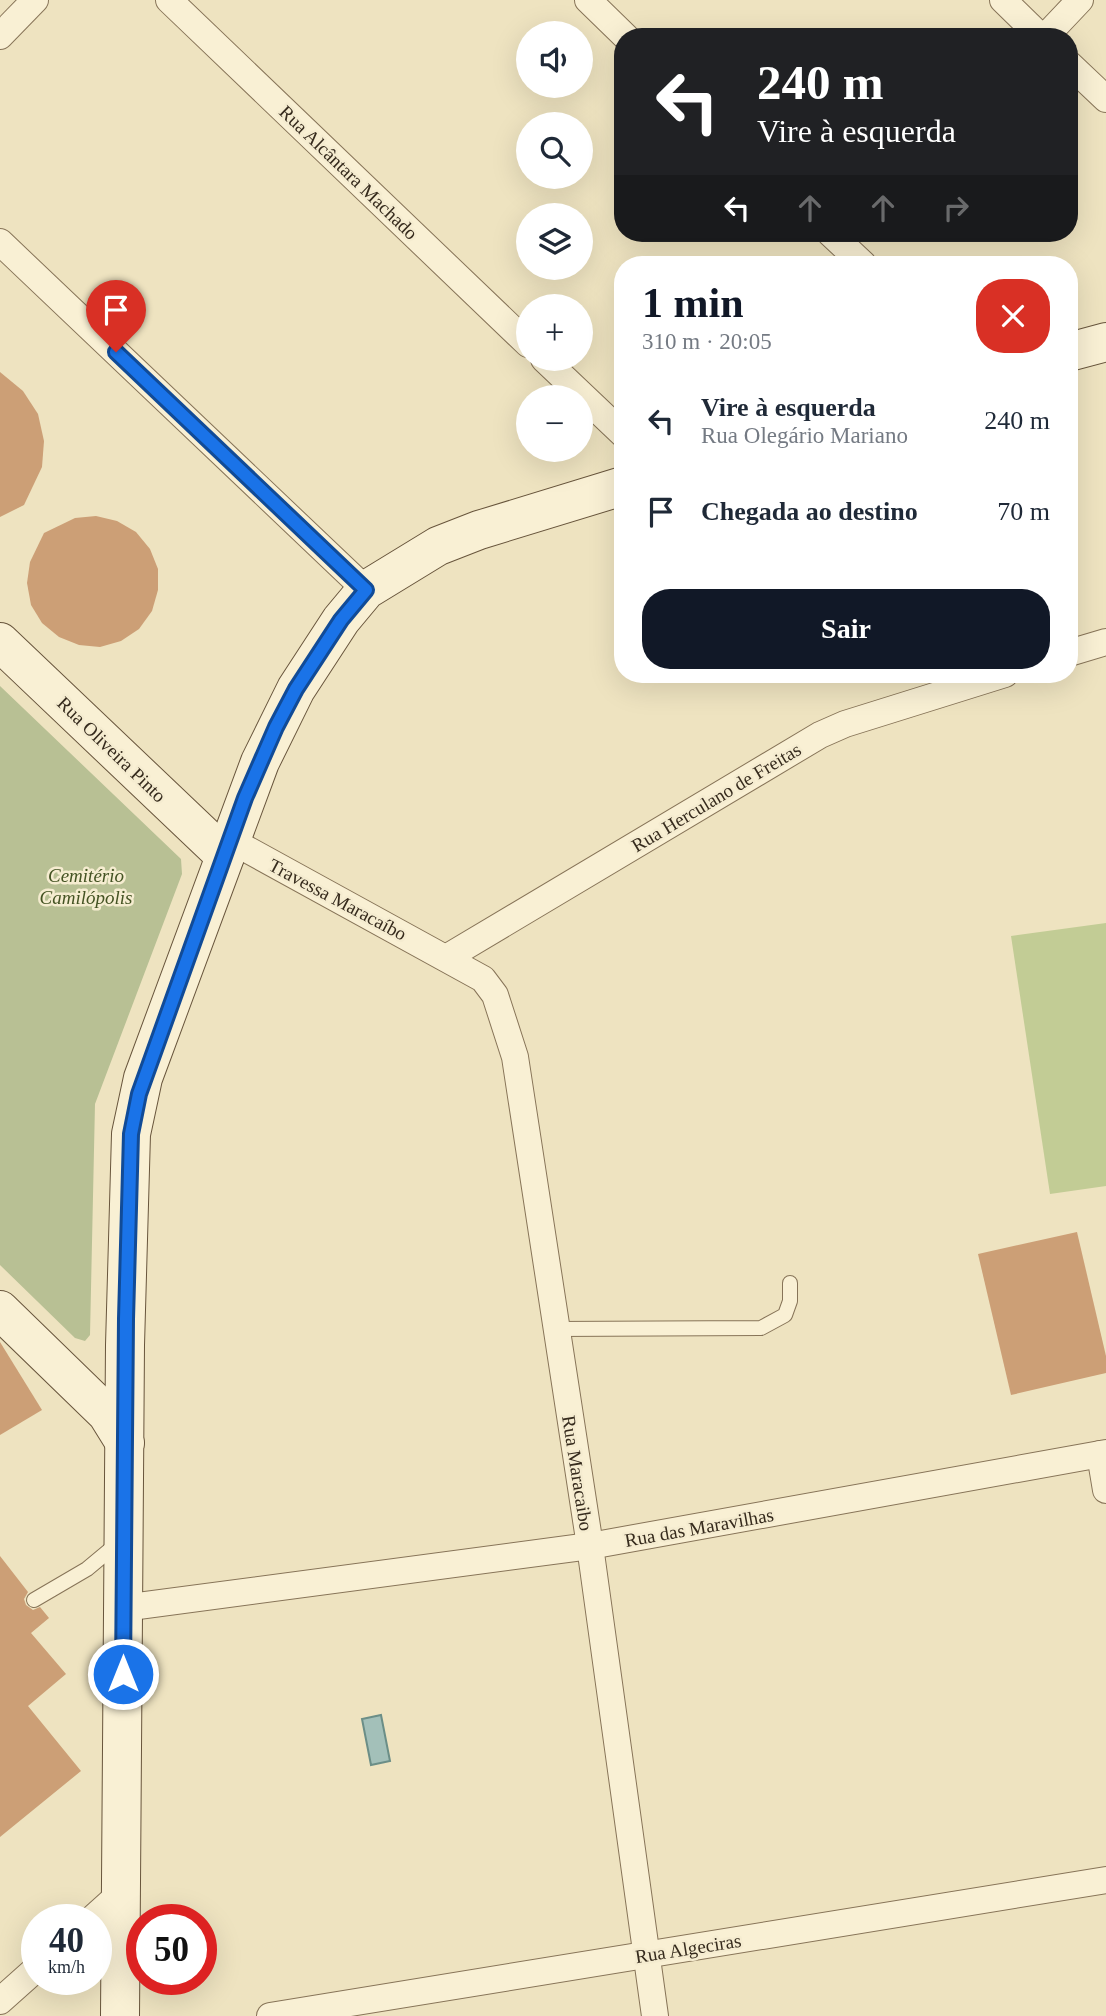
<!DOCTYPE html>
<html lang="pt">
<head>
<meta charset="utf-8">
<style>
  :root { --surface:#fff; --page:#f6f6f7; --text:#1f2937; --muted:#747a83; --accent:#111827 }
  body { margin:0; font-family:Georgia,serif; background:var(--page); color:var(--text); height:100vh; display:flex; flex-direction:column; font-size:26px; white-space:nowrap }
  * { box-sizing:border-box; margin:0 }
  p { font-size:23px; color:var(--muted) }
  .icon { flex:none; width:38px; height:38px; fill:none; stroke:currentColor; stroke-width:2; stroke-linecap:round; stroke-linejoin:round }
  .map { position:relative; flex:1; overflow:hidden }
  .details { position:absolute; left:614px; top:256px; width:464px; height:427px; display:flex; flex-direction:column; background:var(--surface); border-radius:28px; box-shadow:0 7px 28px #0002 }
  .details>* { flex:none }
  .banner { position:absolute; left:614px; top:28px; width:464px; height:214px; border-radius:28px; box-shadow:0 7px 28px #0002; background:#202124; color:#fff; overflow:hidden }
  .controls { position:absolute; left:516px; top:21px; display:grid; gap:14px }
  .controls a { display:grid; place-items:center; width:77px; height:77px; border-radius:50%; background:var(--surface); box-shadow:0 7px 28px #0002; font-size:35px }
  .speed { position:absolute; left:21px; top:1904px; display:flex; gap:14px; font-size:35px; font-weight:700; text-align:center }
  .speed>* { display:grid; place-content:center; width:91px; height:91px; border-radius:50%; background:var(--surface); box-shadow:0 7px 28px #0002; line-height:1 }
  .speed small { font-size:18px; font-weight:400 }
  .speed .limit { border:10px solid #d22; background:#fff; color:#111 }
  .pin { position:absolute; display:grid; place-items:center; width:60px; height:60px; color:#fff; margin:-72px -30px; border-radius:50% 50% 50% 0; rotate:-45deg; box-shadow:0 0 7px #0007 }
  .pin .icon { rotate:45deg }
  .me { position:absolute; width:77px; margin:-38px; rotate:0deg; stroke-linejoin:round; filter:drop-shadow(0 0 5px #0008) }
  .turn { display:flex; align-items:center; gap:24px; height:147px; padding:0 28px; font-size:32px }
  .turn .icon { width:91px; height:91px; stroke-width:2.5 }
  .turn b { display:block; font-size:49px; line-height:60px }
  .lanes { display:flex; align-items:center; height:66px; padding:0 28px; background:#0003; justify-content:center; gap:35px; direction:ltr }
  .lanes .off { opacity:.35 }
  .round { display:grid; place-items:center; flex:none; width:74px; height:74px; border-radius:28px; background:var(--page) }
  .head { display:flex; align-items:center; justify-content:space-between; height:119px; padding:0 28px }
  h1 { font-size:42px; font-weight:600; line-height:52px; color:var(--accent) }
  .primary-button { display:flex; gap:14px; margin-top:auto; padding:14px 28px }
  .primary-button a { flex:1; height:80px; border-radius:28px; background:var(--accent); color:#fff; font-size:28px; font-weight:600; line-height:80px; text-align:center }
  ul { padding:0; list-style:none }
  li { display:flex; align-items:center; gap:21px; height:91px; padding:0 28px }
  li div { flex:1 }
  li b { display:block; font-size:26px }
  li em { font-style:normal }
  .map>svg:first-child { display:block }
  .green { fill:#c2cc95 }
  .cemetery { fill:#b8c094 }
  .water { fill:#a3c0b9; stroke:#6b8e87; stroke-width:2 }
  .building { fill:#cc9f76 }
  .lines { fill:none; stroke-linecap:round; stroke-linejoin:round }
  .service-casing { stroke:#877458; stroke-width:16 }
  .minor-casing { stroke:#877458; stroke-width:28 }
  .secondary-casing { stroke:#68553c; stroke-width:40 }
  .service { stroke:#f9f0d4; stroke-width:14 }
  .minor { stroke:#f9f0d4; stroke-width:26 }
  .secondary { stroke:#f9f0d4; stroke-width:38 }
  .route-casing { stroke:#114b97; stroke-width:18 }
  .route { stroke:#1a73e8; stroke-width:12 }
  .labels { text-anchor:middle; stroke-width:5; stroke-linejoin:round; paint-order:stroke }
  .street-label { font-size:19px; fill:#362b1d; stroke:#f5ecd0 }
  .park-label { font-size:19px; font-style:italic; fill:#445323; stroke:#f5ecd0 }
</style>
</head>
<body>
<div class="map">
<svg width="1106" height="2016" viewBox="0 0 1106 2016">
  <rect width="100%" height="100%" fill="#eee3c0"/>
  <polygon class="green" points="1106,923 1106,1186 1050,1194 1011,936"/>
  <polygon class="cemetery" points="0,686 181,859 182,874 95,1104 90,1335 85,1341 75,1338 0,1265"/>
  <polygon class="water" points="381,1715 390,1761 371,1765 362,1719"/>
  <g class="building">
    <polygon points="0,372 23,391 38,414 44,441 42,467 24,505 0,517"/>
    <polygon points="96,516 117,521 136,532 150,549 158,569 158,590 152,611 139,629 121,641 100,647 79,645 59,637 42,623 31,605 27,583 30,562 44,533 75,518"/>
    <polygon points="1077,1232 1106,1356 1106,1373 1011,1395 978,1254"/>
    <polygon points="0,1342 42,1410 0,1435"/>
    <polygon points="0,1556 28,1592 24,1599 26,1605 33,1610 40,1607 49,1618 31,1633 66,1674 28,1706 81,1771 0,1837"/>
  </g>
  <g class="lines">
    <defs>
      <g id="service">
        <polyline points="555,1329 761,1328 785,1315 790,1301 790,1283"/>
        <polyline points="34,1600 87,1569 117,1544"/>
      </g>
      <g id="minor">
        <polyline points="169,0 528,344"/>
        <polyline points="588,0 626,37"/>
        <polyline points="1003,0 1041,37"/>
        <polyline points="0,36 35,0"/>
        <polyline points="1045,37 1080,0"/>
        <polyline points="1069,64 1106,99"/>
        <polyline points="830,233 863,264"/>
        <polyline points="0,242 366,590"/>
        <polyline points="544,359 623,434"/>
        <polyline points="1069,653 1106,642"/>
        <polyline points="230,840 483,979 495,995 515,1057 590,1546 655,2016"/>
        <polyline points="446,958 820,735 845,724 1005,674"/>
        <polyline points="1100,1454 1106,1490"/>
        <polyline points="123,1608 590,1546 1106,1453"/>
        <polyline points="91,1920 121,1893"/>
        <polyline points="0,2001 37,1968"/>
        <polyline points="270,2016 1106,1880"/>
      </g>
      <g id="secondary">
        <polyline points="1069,352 1106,342"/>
        <polyline points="0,642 225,856"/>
        <polyline points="0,1310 107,1414 125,1443"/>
        <polyline points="120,2016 125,1345 131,1134 143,1078 260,762 296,689 341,620 366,590 438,546 479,530 623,486"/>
      </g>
    </defs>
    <use href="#service" class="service-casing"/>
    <use href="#minor" class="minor-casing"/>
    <use href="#secondary" class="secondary-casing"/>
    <use href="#service" class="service"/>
    <use href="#minor" class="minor"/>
    <use href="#secondary" class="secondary"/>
  </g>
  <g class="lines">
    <defs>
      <polyline id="route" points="116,352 366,590 341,620 296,689 276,727 245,798 139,1094 131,1134 126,1319 123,1674"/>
    </defs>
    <use href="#route" class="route-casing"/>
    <use href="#route" class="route"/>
  </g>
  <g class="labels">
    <g class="street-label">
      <text transform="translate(349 172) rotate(44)" y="7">Rua Alcântara Machado</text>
      <text transform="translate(112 749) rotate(44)" y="7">Rua Oliveira Pinto</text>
      <text transform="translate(716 797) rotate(-31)" y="7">Rua Herculano de Freitas</text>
      <text transform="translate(338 899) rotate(28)" y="7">Travessa Maracaíbo</text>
      <text transform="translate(578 1473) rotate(81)" y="7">Rua Maracaibo</text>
      <text transform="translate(699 1527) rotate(-10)" y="7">Rua das Maravilhas</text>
      <text transform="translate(688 1948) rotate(-9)" y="7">Rua Algeciras</text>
    </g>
    <g class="park-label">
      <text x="86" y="882">Cemitério<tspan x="86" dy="22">Camilópolis</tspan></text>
    </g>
  </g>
</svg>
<div class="controls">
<a><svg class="icon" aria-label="sound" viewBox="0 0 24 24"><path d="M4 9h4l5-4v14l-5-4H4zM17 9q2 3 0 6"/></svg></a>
<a><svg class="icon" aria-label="search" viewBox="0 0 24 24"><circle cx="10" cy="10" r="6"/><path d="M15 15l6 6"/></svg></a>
<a><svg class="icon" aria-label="layers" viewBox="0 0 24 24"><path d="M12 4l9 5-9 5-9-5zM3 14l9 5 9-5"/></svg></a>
<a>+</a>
<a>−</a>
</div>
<div class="speed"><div>40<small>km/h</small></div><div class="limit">50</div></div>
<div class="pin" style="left:116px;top:352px;background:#d93025"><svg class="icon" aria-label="arrive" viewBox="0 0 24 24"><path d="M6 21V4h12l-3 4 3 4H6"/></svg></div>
<svg class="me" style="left:123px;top:1674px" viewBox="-20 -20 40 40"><circle r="17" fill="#1a73e8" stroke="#fff" stroke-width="3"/><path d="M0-11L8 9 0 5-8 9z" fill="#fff"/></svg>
<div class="banner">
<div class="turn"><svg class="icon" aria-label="left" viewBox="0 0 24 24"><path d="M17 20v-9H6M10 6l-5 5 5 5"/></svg><div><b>240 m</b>Vire à esquerda</div></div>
<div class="lanes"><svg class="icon" aria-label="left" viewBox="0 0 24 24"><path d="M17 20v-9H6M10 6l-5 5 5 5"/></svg><svg class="icon off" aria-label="ahead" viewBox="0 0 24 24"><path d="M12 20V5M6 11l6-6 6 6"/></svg><svg class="icon off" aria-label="ahead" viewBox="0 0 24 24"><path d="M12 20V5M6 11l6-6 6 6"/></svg><svg class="icon off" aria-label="right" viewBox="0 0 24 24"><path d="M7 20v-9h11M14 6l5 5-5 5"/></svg></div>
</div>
<section class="details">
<div class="head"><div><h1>1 min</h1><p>310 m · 20:05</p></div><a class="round" style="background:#d93025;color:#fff"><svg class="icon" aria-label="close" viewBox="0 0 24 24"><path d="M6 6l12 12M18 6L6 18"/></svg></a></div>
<ul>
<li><svg class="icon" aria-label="left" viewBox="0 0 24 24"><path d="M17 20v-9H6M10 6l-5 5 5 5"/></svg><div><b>Vire à esquerda</b><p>Rua Olegário Mariano</p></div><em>240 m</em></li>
<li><svg class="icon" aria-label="arrive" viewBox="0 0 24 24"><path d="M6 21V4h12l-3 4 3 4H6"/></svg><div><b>Chegada ao destino</b></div><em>70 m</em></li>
</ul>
<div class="primary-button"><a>Sair</a></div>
</section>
</div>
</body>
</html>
